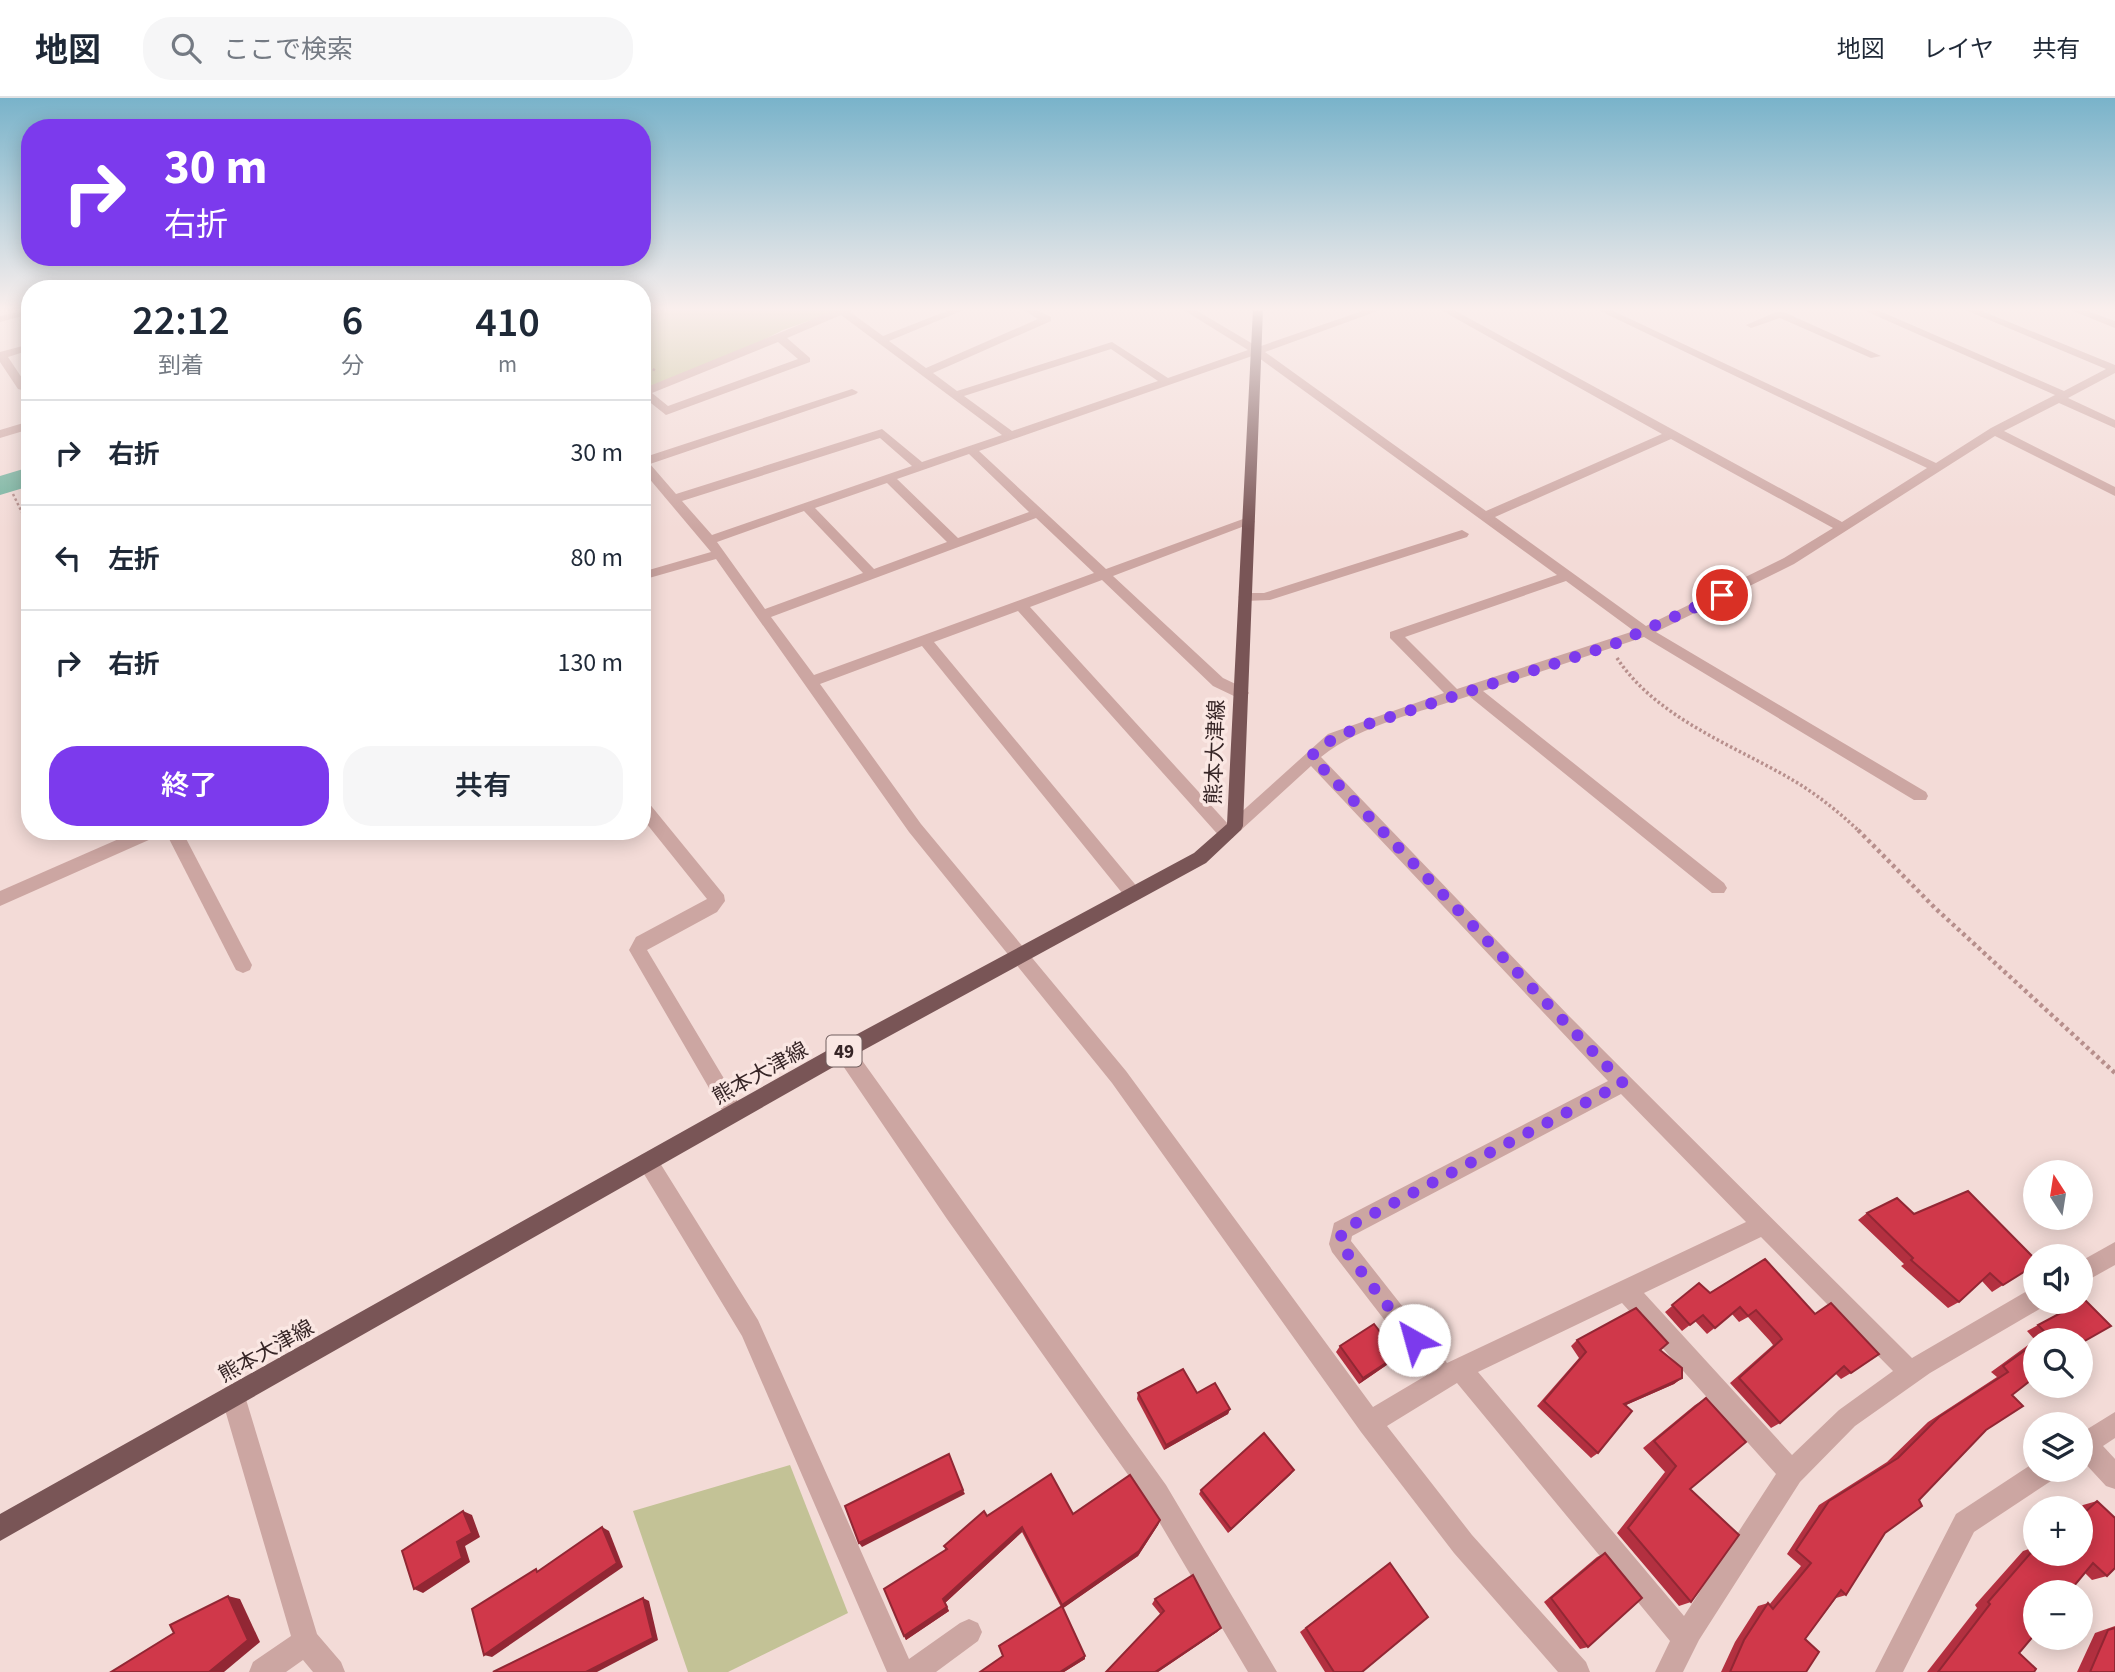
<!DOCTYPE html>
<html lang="ja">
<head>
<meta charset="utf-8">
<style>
  :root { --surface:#fff; --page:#f6f6f7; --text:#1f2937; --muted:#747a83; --line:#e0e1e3; --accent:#7c3aed }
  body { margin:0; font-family:"Source Sans 3","Noto Sans JP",sans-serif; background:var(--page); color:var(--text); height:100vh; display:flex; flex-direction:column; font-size:26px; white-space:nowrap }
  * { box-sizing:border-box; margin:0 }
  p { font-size:23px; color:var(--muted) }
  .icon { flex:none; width:38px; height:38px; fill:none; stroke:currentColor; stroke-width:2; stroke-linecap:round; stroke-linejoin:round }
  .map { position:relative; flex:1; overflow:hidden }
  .panel { position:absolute; left:21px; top:182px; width:630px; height:560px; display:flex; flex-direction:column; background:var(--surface); border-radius:28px; box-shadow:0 4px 18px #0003 }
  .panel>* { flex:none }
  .top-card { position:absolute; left:21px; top:21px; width:630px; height:147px; border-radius:28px; box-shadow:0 4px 18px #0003; background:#7c3aed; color:#fff; overflow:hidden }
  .needle { width:46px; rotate:348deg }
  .buttons { position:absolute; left:2023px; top:1062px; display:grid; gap:14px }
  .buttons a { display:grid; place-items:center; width:70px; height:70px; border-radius:50%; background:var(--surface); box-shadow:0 4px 18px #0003; font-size:35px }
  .pin { position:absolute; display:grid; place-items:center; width:60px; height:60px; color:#fff; margin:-30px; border:4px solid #fff; border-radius:50%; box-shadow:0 2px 7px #0007 }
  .me { position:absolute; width:77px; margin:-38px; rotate:322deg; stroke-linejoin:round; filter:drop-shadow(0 0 5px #0008) }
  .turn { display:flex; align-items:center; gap:24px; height:147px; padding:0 28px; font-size:32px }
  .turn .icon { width:91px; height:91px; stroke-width:2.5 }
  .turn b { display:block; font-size:49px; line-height:60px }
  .eta { display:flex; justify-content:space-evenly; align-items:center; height:119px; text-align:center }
  .eta b { font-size:42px; font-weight:600; line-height:49px }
  .primary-button { display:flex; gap:14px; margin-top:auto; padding:14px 28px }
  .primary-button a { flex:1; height:80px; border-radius:28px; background:var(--accent); color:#fff; font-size:28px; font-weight:600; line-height:80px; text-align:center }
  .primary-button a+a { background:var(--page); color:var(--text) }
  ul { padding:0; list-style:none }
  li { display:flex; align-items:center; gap:21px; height:105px; padding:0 28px; border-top:2px solid var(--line) }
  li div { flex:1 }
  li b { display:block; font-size:26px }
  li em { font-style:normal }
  header { display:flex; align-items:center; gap:42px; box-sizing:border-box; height:98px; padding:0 35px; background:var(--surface); border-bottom:2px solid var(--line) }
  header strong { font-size:33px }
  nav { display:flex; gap:38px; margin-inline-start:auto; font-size:24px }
  .search { width:490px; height:63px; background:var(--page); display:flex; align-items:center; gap:18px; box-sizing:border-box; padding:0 24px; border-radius:28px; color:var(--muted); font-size:26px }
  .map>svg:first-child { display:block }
  .green { fill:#c3c296 }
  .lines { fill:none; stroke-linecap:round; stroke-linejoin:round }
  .river { fill:#74b29e; fill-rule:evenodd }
  .path-far2 { stroke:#b78f8c; stroke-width:2.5; stroke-dasharray:2.5 2.5; stroke-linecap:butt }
  .path-far1 { stroke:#b78f8c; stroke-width:3.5; stroke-dasharray:2.5 2.5; stroke-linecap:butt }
  .path { stroke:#b78f8c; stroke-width:4.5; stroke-dasharray:3.5 3.5; stroke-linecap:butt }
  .minor { fill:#cca6a2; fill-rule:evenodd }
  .major { fill:#795556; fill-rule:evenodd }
  .wall { fill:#b33040 }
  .shaded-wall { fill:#922734 }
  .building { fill:#d0384a; stroke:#922734; stroke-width:2 }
  .route { stroke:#7c3aed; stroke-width:12; stroke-dasharray:0 21.6 }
  .labels { text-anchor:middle; stroke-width:7; stroke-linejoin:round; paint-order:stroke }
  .shield { fill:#fae7e3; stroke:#715f5f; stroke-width:2 }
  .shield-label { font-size:19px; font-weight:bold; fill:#362526 }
  .street-label { font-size:21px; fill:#362526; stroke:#fae7e3 }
</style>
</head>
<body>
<header>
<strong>地図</strong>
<div class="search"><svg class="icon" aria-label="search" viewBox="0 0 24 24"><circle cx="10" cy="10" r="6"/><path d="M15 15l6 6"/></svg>ここで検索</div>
<nav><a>地図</a><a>レイヤ</a><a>共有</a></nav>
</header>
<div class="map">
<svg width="2115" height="1574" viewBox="0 0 2115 1574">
  <rect width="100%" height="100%" fill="#f3dbd7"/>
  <g class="green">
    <polygon points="642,211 843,211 783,232 754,247 642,293"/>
    <polygon points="790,1367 848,1515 728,1574 688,1574 633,1413"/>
  </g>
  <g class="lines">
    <polygon class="river" points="30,369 30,388 0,397 0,378"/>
    <g class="path-far2">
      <polyline points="642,238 647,250 643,265 656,273"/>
      <polyline points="13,396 30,431"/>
    </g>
    <path class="path-far1" d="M 1617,560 C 1657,621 1736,648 1796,684 C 1819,698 1840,715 1860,734"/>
    <polyline class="path" points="1858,732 1935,810 2115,975"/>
    <g class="minor">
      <polygon points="30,211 30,216 0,224 0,218"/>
      <path d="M 838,211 L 853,211 L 850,214 L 883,238 L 952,211 L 966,211 L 889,243 L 926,270 L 1038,221 L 1022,211 L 1035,211 L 1051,219 L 1051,223 L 933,275 L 957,293 L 1112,244 L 1168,280 L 1248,252 L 1182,211 L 1194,211 L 1258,249 L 1368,211 L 1383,211 L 1265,254 L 1486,413 L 1662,336 L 1439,211 L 1452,211 L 1842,424 L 1927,370 L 1596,211 L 1609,211 L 1936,365 L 1991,330 L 2055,297 L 1861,211 L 1875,211 L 2064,293 L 2106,271 L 1963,211 L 1977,211 L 2115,267 L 2115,275 L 2068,300 L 2115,322 L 2115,330 L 2059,305 L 2004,333 L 2115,389 L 2115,398 L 1995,338 L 1794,466 L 1656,534 L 1926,694 L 1928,698 L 1926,702 L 1914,702 L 1644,539 L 1483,593 L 1724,785 L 1727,790 L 1724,795 L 1712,795 L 1469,598 C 1421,614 1362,626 1321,659 L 1569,918 L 1912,1260 L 2027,1193 L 2035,1190 L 2035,1204 L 2045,1204 L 2043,1209 L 1930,1275 L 1855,1328 L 1800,1384 L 1699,1542 L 1683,1574 L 1655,1574 L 1670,1543 L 1457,1285 L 1387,1328 L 1472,1437 L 1586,1564 L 1590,1574 L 1558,1574 L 1454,1455 L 1361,1334 L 1112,985 L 909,734 L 716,461 L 642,482 L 642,474 L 711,454 L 642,372 L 642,360 L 852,291 L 858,294 L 856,296 L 650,366 L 676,396 L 882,331 L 922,364 L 1002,337 L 841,217 L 787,240 L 810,260 L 810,264 L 666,317 L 642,298 L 642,291 ZM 778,244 L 798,261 L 668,308 L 652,295 ZM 1111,251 L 1158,283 L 1012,333 L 964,298 ZM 1255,257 L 1557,477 L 1390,534 L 1390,540 L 1444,595 L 1328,636 L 1228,726 L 1030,509 L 1102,482 L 1213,588 L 1236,599 L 1246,599 L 1249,595 L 1246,591 L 1223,580 L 1113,478 L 1255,424 L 1253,421 L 1243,421 L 1106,471 L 979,353 ZM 880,340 L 912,368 L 712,437 L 682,403 ZM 1671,341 L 1833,430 L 1784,460 L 1646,528 L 1495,419 ZM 969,356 L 1029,414 L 958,440 L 897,381 ZM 887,385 L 947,444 L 874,471 L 815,410 ZM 804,413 L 863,475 L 765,511 L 717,444 ZM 1036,420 L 1094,475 L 814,577 L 771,519 ZM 1566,483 L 1634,533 L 1457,591 L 1405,539 ZM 1018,513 L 1221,740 L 1233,740 L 1234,734 L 1241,732 L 1311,668 L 1608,983 L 1334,1125 L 1329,1146 L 1332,1154 L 1427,1277 L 1373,1309 L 1126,973 L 921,726 L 820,586 L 922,548 L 1127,801 L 1139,801 L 1142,796 L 1139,791 L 934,544 ZM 1621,996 L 1746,1124 L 1447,1265 L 1351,1143 L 1352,1138 ZM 1761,1139 L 1893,1273 L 1839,1312 L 1792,1357 L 1644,1195 ZM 1622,1205 L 1776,1376 L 1684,1518 L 1478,1274 Z"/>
      <polygon points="2068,211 2082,211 2115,223 2115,230"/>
      <polygon points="1776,214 1784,214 1881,258 1871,260 1780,220 1751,230 1746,227"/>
      <polygon points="30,246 30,252 8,259 28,289 22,292 18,291 0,264 0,254"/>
      <polygon points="30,323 30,331 0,340 0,332"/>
      <polygon points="1462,432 1469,436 1467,439 1270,502 1245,503 1238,499 1245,495 1264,495"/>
      <polygon points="642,702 648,704 724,797 725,803 717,814 647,852 741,1009 744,1015 741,1021 734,1024 727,1021 629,852 636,839 707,801 642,720"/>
      <polygon points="137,733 162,733 160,737 0,808 0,793"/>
      <polygon points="165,733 182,733 252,867 250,872 243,875 236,872"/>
      <polygon points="844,945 851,947 1166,1387 1277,1574 1248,1574 1148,1405 947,1121 837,959 834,953 837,947"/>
      <polygon points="648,1054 655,1057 758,1222 909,1561 960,1525 969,1521 978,1525 982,1534 978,1543 936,1574 887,1574 742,1238 641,1071 638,1064 641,1057"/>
      <polygon points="2115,1144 2115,1167 2081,1186 2081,1163"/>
      <polygon points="233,1286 241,1290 245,1298 317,1536 341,1564 345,1574 313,1574 303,1562 286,1574 249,1574 253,1564 291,1538 221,1298 225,1290"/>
      <polygon points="2115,1314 2115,1340 2103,1348 2115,1361 2115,1391 2106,1388 2081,1361 2081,1335"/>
      <polygon points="2035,1364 2035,1372 2057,1372 2054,1381 1974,1434 1903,1574 1875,1574 1956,1416"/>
    </g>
    <polygon class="major" points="1253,211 1263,211 1243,728 1241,732 1206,765 851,959 0,1443 0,1416 837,947 1194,755 1227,726"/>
  </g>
  <g class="wall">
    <polygon points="1968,1093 2003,1187 1992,1194 1982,1183 1959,1204 1948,1210 1901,1168 1904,1166 1858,1122 1867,1115 1914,1116"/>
    <polygon points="1765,1161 1851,1275 1841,1281 1835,1275 1780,1325 1771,1330 1730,1285 1773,1247 1770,1243 1748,1219 1739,1224 1732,1216 1707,1236 1695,1223 1682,1233 1665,1214 1699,1185 1710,1195"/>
    <polygon points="2085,1202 2081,1242 2035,1242 2035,1279 2012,1297 1986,1332 1885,1435 1846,1497 1836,1500 1805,1541 1806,1574 1721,1574 1735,1544 1758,1508 1768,1505 1769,1507 1801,1468 1787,1456 1819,1407 1887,1364 1928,1324 1997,1279 1991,1274 2035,1242 2027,1233"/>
    <polygon points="1577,1242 1660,1252 1682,1280 1674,1286 1626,1307 1598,1355 1591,1360 1537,1308 1579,1260 1571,1248"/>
    <polygon points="1340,1248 1394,1262 1359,1286 1336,1254"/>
    <polygon points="1138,1295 1197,1295 1230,1311 1228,1316 1164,1352 1137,1301"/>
    <polygon points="1706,1300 1690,1391 1691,1504 1679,1508 1617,1435 1665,1374 1643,1350 1695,1307"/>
    <polygon points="1294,1372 1290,1377 1228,1435 1199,1396 1201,1392"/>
    <polygon points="2097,1403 2107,1478 2092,1482 2085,1475 2019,1555 2034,1574 1927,1574 1977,1510 1975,1507 2023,1453 2035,1449 2035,1456 2081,1456 2081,1410 2079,1410 2083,1407"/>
    <polygon points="1073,1416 1160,1422 1158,1427 1138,1458 1063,1510 1085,1561 1064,1574 980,1574 1003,1558 1061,1509 1022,1434 945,1505 949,1513 906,1542 904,1538 946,1452 944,1448 987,1418"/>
    <polygon points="1605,1455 1588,1549 1580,1551 1544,1504 1597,1459"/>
    <polygon points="1390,1465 1362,1574 1325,1574 1300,1534"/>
    <polygon points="1155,1501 1221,1530 1217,1534 1158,1574 1106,1574 1161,1517 1152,1506"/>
    <polygon points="2115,1528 2115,1574 2077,1574 2095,1535"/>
  </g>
  <g class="shaded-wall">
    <polygon points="1398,1257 1394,1262 1359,1286 1363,1280"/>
    <polygon points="1682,1280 1674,1286 1617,1311 1624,1306"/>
    <polygon points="1230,1311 1228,1316 1164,1352 1166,1347"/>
    <polygon points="1294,1372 1290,1377 1228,1435 1231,1431"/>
    <polygon points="963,1392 965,1396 862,1449 859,1445"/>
    <polygon points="463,1413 472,1417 480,1439 465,1448 470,1464 423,1495 414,1491 457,1444"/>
    <polygon points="1160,1422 1158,1427 1138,1458 1062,1511 1062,1507"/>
    <polygon points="602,1429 609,1433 623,1469 492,1559 484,1557"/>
    <polygon points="1022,1429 1022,1434 945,1505 943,1501"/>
    <polygon points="228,1498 240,1501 260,1544 224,1574 209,1574"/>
    <polygon points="643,1500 649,1503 658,1542 597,1574 586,1574"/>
    <polygon points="947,1509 949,1513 906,1542 904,1538"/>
    <polygon points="1221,1530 1217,1534 1158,1574 1155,1574"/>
    <polygon points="1085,1558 1085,1561 1064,1574 1060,1574"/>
  </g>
  <g class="building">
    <polygon points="1968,1093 2035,1161 2035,1167 2003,1187 1990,1175 1959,1204 1911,1162 1913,1160 1867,1115 1897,1100 1914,1116"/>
    <polygon points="1765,1161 1815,1216 1831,1205 1879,1256 1851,1275 1844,1268 1780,1325 1739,1280 1782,1241 1779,1237 1756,1212 1748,1218 1740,1209 1715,1230 1703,1217 1690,1227 1672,1207 1699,1185 1710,1195"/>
    <polygon points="2085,1202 2111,1228 2081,1245 2081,1242 2038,1242 2047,1236 2038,1227"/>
    <polygon points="1636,1210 1668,1245 1660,1252 1682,1270 1682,1280 1624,1306 1632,1313 1598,1355 1544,1303 1586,1254 1577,1242"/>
    <polygon points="1374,1226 1398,1257 1363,1280 1340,1248"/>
    <polygon points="2035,1245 2035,1279 2012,1297 2023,1308 1986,1332 1919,1402 1922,1408 1885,1435 1846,1497 1841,1492 1805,1541 1819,1554 1806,1574 1730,1574 1744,1542 1768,1505 1773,1511 1811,1465 1796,1452 1829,1403 1898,1360 1939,1319 2008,1274 2003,1268"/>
    <polygon points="1183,1271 1197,1295 1215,1285 1230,1311 1166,1347 1138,1295"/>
    <polygon points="1706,1300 1746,1344 1690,1391 1739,1437 1691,1504 1628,1430 1676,1368 1654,1343"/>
    <polygon points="1264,1335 1294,1372 1231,1431 1201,1392"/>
    <polygon points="949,1356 963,1392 859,1445 845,1408"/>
    <polygon points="1051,1376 1073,1416 1130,1377 1160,1422 1139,1453 1062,1507 1022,1429 943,1501 947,1509 904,1538 884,1491 947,1451 944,1448 984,1413 987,1418"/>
    <polygon points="2097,1403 2115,1420 2115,1470 2107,1478 2093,1465 2069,1494 2035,1494 2035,1536 2019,1555 2036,1571 2034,1574 1938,1574 1990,1506 1988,1504 2035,1450 2035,1456 2081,1456 2081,1418"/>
    <polygon points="463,1413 472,1435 457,1444 462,1460 414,1491 402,1453"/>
    <polygon points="602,1429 617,1465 484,1557 472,1511 536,1471 537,1474"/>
    <polygon points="1605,1455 1642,1500 1588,1549 1551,1500"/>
    <polygon points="1390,1465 1428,1519 1362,1574 1334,1574 1306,1530"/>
    <polygon points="1193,1477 1221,1530 1155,1574 1106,1574 1164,1513 1155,1501"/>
    <polygon points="228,1498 248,1542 209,1574 111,1574 174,1535 170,1527"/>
    <polygon points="643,1500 653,1540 586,1574 493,1574"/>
    <polygon points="1062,1508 1085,1558 1060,1574 980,1574 1003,1558 999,1548"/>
    <polygon points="2115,1530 2115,1574 2090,1574 2108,1532"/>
  </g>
  <linearGradient id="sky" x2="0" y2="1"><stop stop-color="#79b3ca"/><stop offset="0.49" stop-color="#faefed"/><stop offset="1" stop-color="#faefed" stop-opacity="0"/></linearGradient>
  <rect width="2115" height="431" fill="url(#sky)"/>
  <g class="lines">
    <polyline class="route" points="1414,1242 1340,1146 1342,1132 1623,985 1311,658 1334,640 1365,627 1612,547 1722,497"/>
  </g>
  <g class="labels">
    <rect class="shield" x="826.5" y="937.5" width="35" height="31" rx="5"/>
    <g class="shield-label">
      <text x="844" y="960">49</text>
    </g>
    <g class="street-label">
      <text transform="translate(1215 654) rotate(-88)" y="7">熊本大津線</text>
      <text transform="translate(760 975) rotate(-29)" y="7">熊本大津線</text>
      <text transform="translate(266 1253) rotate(-29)" y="7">熊本大津線</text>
    </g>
  </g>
</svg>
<div class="buttons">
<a><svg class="needle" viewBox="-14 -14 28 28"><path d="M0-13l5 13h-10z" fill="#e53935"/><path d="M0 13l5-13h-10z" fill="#747a83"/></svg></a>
<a><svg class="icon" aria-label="sound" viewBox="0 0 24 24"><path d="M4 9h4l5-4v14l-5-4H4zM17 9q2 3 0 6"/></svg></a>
<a><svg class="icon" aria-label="search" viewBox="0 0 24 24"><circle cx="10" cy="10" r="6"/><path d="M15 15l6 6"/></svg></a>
<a><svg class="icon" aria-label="layers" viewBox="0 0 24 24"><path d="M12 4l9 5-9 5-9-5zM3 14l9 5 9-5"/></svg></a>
<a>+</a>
<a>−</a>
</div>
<div class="pin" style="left:1722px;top:497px;background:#d93025"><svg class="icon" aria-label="arrive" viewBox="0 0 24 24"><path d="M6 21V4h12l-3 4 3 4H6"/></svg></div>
<svg class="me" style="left:1414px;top:1242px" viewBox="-20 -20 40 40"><circle r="19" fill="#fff"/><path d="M0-13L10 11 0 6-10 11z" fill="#7c3aed"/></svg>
<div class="top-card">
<div class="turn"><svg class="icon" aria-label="right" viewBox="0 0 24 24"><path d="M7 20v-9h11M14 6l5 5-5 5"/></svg><div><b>30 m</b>右折</div></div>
</div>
<section class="panel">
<div class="eta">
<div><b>22:12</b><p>到着</p></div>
<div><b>6</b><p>分</p></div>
<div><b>410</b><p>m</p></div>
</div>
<ul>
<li><svg class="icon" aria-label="right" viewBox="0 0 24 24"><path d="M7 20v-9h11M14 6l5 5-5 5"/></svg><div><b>右折</b></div><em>30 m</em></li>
<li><svg class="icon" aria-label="left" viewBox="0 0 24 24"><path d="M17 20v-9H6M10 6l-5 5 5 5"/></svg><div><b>左折</b></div><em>80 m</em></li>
<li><svg class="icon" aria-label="right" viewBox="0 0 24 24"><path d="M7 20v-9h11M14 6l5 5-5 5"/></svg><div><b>右折</b></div><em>130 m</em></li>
</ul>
<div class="primary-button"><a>終了</a><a>共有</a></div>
</section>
</div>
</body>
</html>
